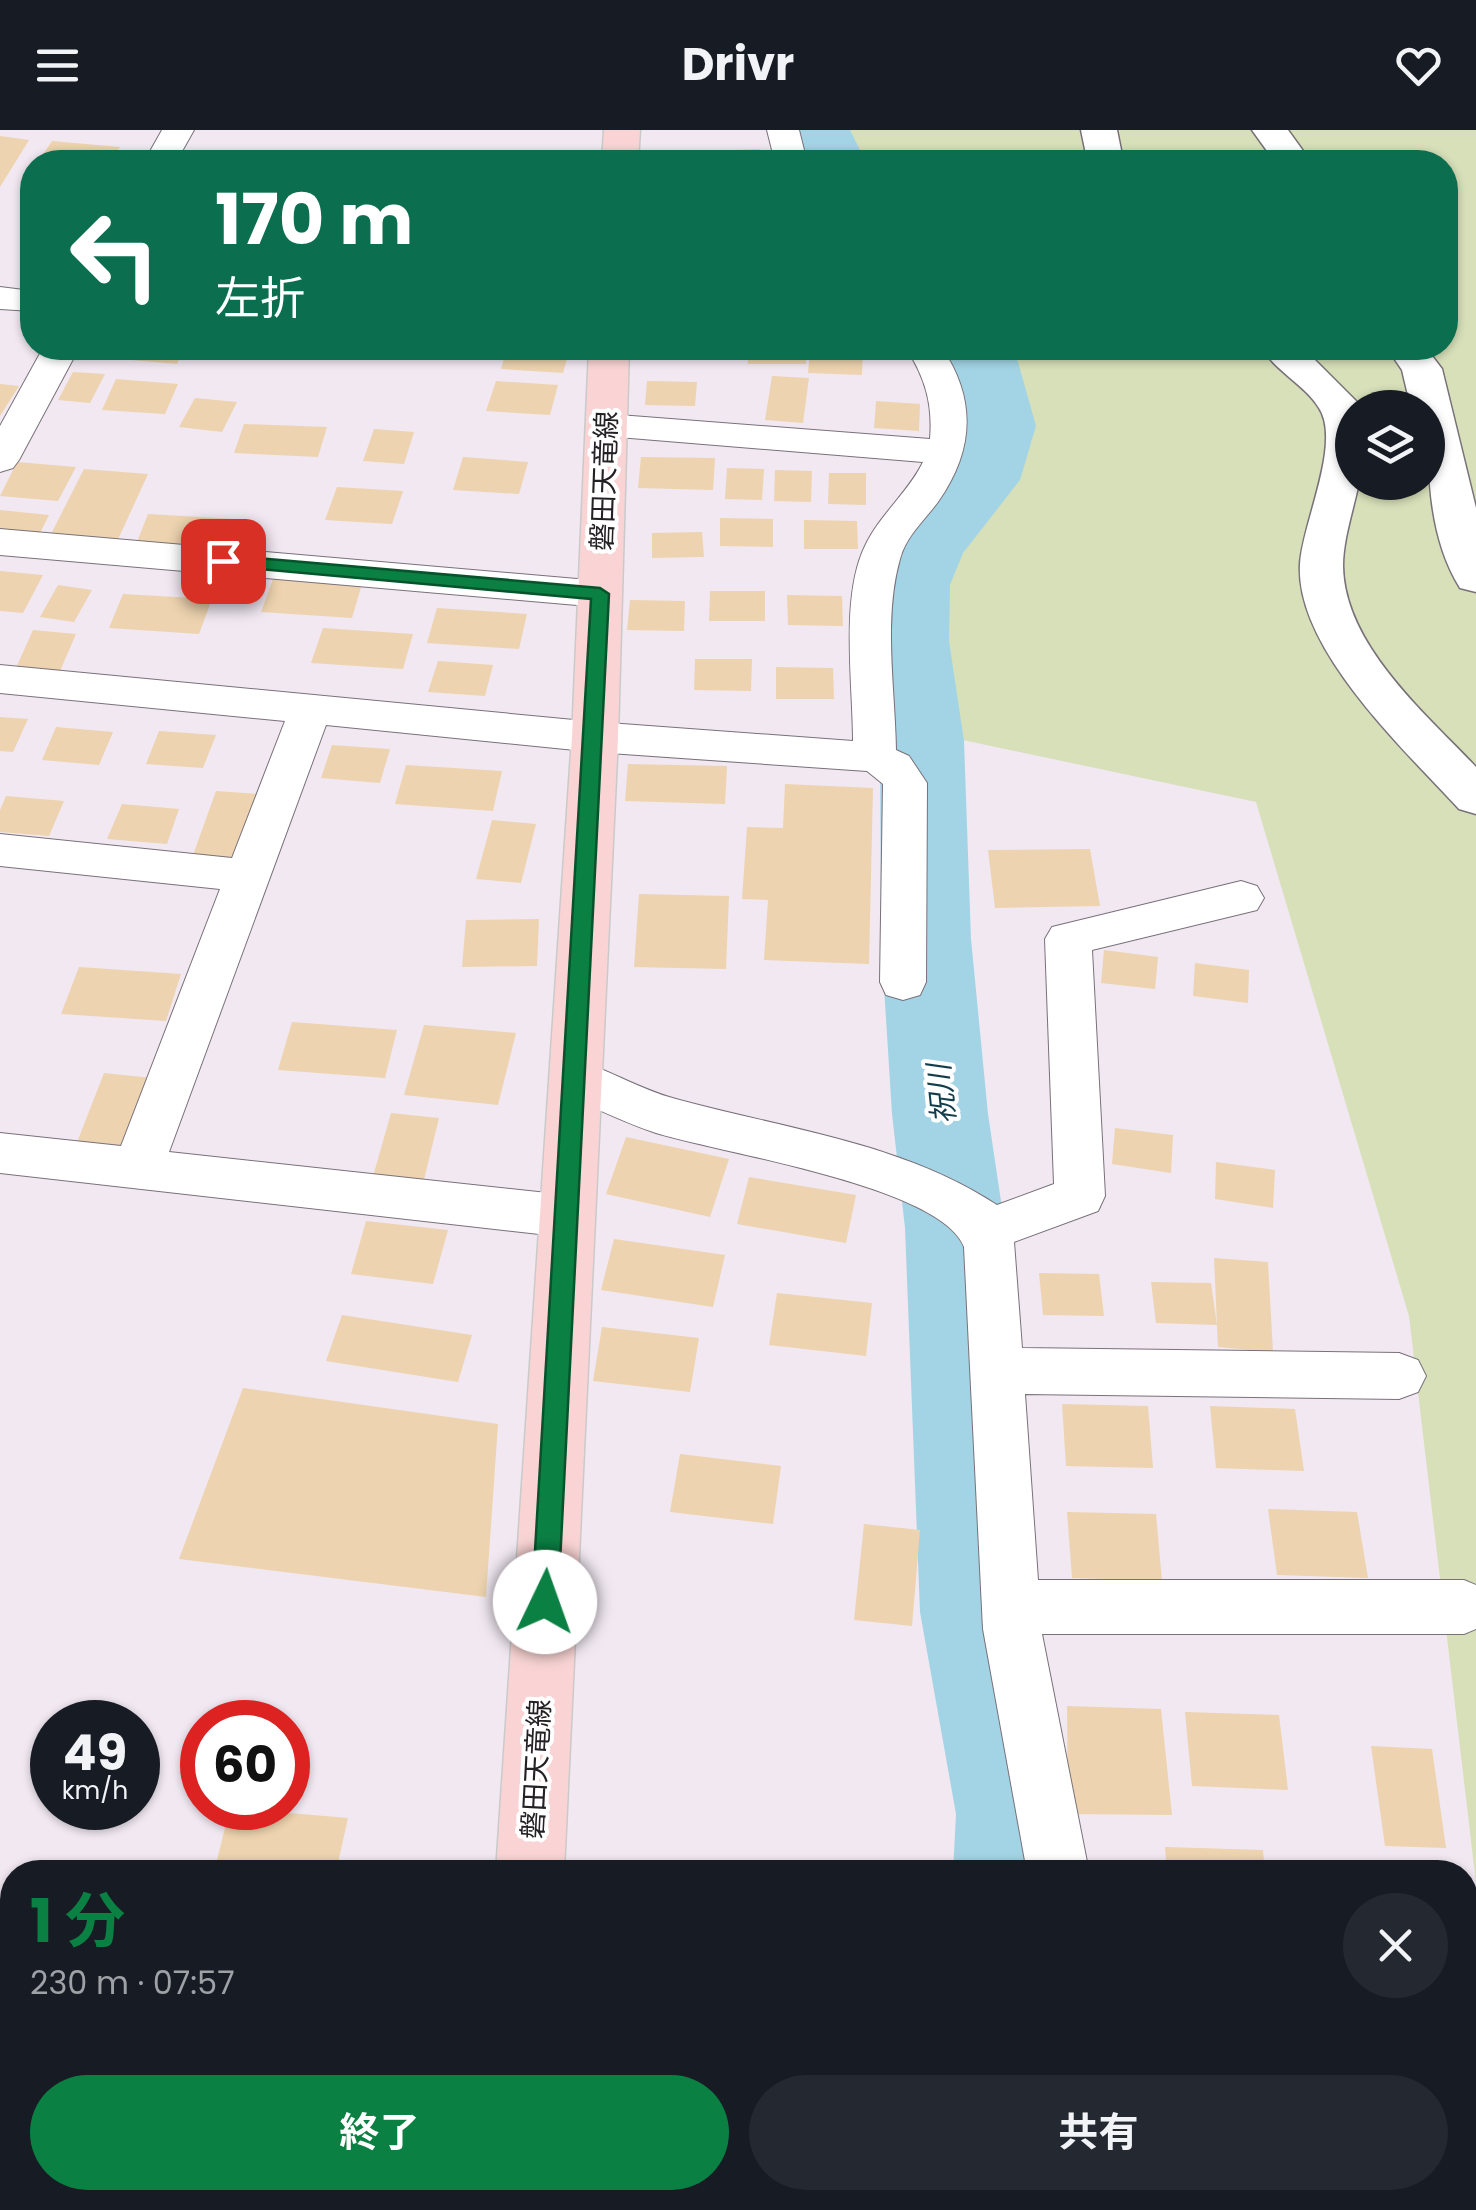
<!DOCTYPE html>
<html lang="ja">
<head>
<meta charset="utf-8">
<style>
  :root { --surface:#171b24; --page:#242831; --text:#f1f3f6; --muted:#9ea1a6; --accent:#0b8043 }
  body { margin:0; font-family:Poppins,"Noto Sans JP",sans-serif; background:var(--page); color:var(--text); height:100vh; display:flex; flex-direction:column; font-size:38px; white-space:nowrap }
  * { box-sizing:border-box; margin:0 }
  p { font-size:32px; color:var(--muted) }
  .icon { flex:none; width:55px; height:55px; fill:none; stroke:currentColor; stroke-width:2; stroke-linecap:round; stroke-linejoin:round }
  .map { position:relative; flex:1; overflow:hidden }
  .sheet { position:absolute; left:0px; top:1730px; width:1478px; height:350px; display:flex; flex-direction:column; background:var(--surface); border-radius:40px 40px 0 0; box-shadow:0 2px 8px #0004 }
  .sheet>* { flex:none }
  .guide { position:absolute; left:20px; top:20px; width:1438px; height:210px; border-radius:40px; box-shadow:0 2px 8px #0004; background:#0b6e4f; color:#fff; overflow:hidden }
  .tools { position:absolute; left:1335px; top:260px; display:grid; gap:20px }
  .tools a { display:grid; place-items:center; width:110px; height:110px; border-radius:50%; background:var(--surface); box-shadow:0 2px 8px #0004; font-size:50px }
  .speed { position:absolute; left:30px; top:1570px; display:flex; gap:20px; font-size:50px; font-weight:700; text-align:center }
  .speed>* { display:grid; place-content:center; width:130px; height:130px; border-radius:50%; background:var(--surface); box-shadow:0 2px 8px #0004; line-height:1 }
  .speed small { font-size:25px; font-weight:400 }
  .speed .limit { border:15px solid #d22; background:#fff; color:#111 }
  .pin { position:absolute; display:grid; place-items:center; width:85px; height:85px; color:#fff; margin:-42px; border-radius:20px; box-shadow:0 5px 15px #0006 }
  .me { position:absolute; width:110px; margin:-55px; rotate:3deg; stroke-linejoin:round; filter:drop-shadow(0 0 8px #0008) }
  .turn { display:flex; align-items:center; gap:35px; height:210px; padding:0 30px; font-size:45px }
  .turn .icon { width:130px; height:130px; stroke-width:2.5 }
  .turn b { display:block; font-size:70px; line-height:85px }
  .round { display:grid; place-items:center; flex:none; width:105px; height:105px; border-radius:52px; background:var(--page) }
  .overview { display:flex; align-items:center; justify-content:space-between; height:170px; padding:0 30px }
  h1 { font-size:60px; font-weight:700; line-height:75px; color:var(--accent) }
  .primary-button { display:flex; gap:20px; margin-top:auto; padding:20px 30px }
  .primary-button a { flex:1; height:115px; border-radius:60px; background:var(--accent); color:#fff; font-size:40px; font-weight:700; line-height:115px; text-align:center }
  .primary-button a+a { background:var(--page); color:var(--text) }
  header { display:flex; justify-content:space-between; align-items:center; height:130px; padding:0 30px; background:var(--surface); font-size:45px; font-weight:700 }
  .map>svg:first-child { display:block }
  .green { fill:#d7e0b9; fill-rule:evenodd }
  .lines { fill:none; stroke-linecap:round; stroke-linejoin:round }
  .river { fill:#a3d4e5; fill-rule:evenodd }
  .building { fill:#edd3af }
  .minor-casing { stroke:#797179; stroke-width:2 }
  .tertiary-casing { stroke:#797179; stroke-width:3 }
  .primary-casing { stroke:#cacaca; stroke-width:3 }
  .minor { fill:#fff; fill-rule:evenodd }
  .tertiary { fill:#fff; fill-rule:evenodd }
  .primary { fill:#fad4d4; fill-rule:evenodd }
  .route { fill:#0b8043; stroke:#07532c; stroke-width:2.5 }
  .labels { text-anchor:middle; stroke-width:8; stroke-linejoin:round; paint-order:stroke }
  .street-label { font-size:28px; fill:#242124; stroke:#fff }
  .water-label { font-size:30px; font-style:italic; fill:#123d4a; stroke:#fff }
</style>
</head>
<body>
<header><svg class="icon" aria-label="menu" viewBox="0 0 24 24"><path d="M4 6h16M4 12h16M4 18h16"/></svg>Drivr<svg class="icon" aria-label="heart" viewBox="0 0 24 24"><path d="M12 20l-8-8c-3-5 5-10 8-4 3-6 11-1 8 4z"/></svg></header>
<div class="map">
<svg width="1476" height="2080" viewBox="0 0 1476 2080">
  <rect width="100%" height="100%" fill="#f1e8f1"/>
  <g class="green">
    <path d="M 821,0 L 1476,0 L 1476,1753 L 1409,1186 L 1256,672 L 930,603 L 947,436 L 1032,311 L 964,218 L 1445,218 L 1445,32 L 837,32 ZM 1352,278 L 1428,278 L 1428,352 L 1352,352 Z"/>
    <polygon points="1476,1798 1476,2080 1441,2080 1442,2068 1465,2068 1465,1886"/>
  </g>
  <g class="lines">
    <g class="river">
      <polygon points="786,0 850,0 866,32 802,32"/>
      <polygon points="933,218 1008,218 1018,232 1036,296 1020,350 963,423 950,455 949,511 964,611 971,809 988,984 1005,1098 1032,1482 1074,1684 1073,1742 953,1742 956,1684 920,1482 905,1098 892,984 881,809 880,611 869,511 872,455 889,416 948,344 964,296 949,239"/>
      <polygon points="924,2068 1056,2068 1055,2080 923,2080"/>
    </g>
  </g>
  <g class="building">
    <polygon points="0,6 29,10 0,57"/>
    <polygon points="52,11 120,17 110,32 38,32"/>
    <polygon points="760,19 762,32 706,32 704,21"/>
    <polygon points="139,218 184,218 177,234 132,230"/>
    <polygon points="507,218 570,218 563,243 501,239"/>
    <polygon points="660,218 714,218 715,227 660,229"/>
    <polygon points="747,218 806,218 806,234 748,234"/>
    <polygon points="824,218 863,218 862,245 808,243 810,221 823,221"/>
    <polygon points="73,242 105,244 90,273 58,270"/>
    <polygon points="772,246 809,248 803,293 765,290"/>
    <polygon points="116,249 178,254 165,284 102,280"/>
    <polygon points="496,251 558,255 550,285 486,281"/>
    <polygon points="647,251 697,252 695,276 645,275"/>
    <polygon points="0,254 19,256 0,286"/>
    <polygon points="195,268 237,272 222,302 179,297"/>
    <polygon points="876,271 920,274 919,301 874,298"/>
    <polygon points="244,294 327,297 318,327 234,323"/>
    <polygon points="374,299 414,302 404,334 363,331"/>
    <polygon points="463,327 528,332 519,364 453,360"/>
    <polygon points="641,327 715,328 713,360 638,358"/>
    <polygon points="17,332 76,337 58,371 0,366"/>
    <polygon points="727,338 764,339 762,370 725,369"/>
    <polygon points="84,339 148,344 115,416 48,410"/>
    <polygon points="775,340 812,341 811,372 774,371"/>
    <polygon points="829,343 866,343 866,375 828,374"/>
    <polygon points="337,357 403,361 392,394 325,390"/>
    <polygon points="0,380 49,385 34,415 0,412"/>
    <polygon points="148,384 234,389 222,422 135,417"/>
    <polygon points="720,388 773,389 773,417 720,416"/>
    <polygon points="804,390 857,391 858,419 804,419"/>
    <polygon points="702,402 704,427 652,428 652,403"/>
    <polygon points="0,441 43,445 23,483 0,481"/>
    <polygon points="273,449 362,454 352,488 261,482"/>
    <polygon points="58,455 92,460 74,492 40,487"/>
    <polygon points="710,461 765,461 765,491 709,491"/>
    <polygon points="123,464 212,469 199,504 109,498"/>
    <polygon points="787,465 842,466 843,496 788,495"/>
    <polygon points="630,470 685,471 684,501 627,500"/>
    <polygon points="437,478 527,484 519,519 427,513"/>
    <polygon points="323,498 413,504 403,539 311,533"/>
    <polygon points="33,500 76,504 60,541 16,538"/>
    <polygon points="695,529 752,529 751,561 694,560"/>
    <polygon points="438,531 493,535 485,566 428,562"/>
    <polygon points="776,537 833,538 834,569 776,569"/>
    <polygon points="0,587 28,589 13,622 0,621"/>
    <polygon points="56,597 113,602 99,635 42,630"/>
    <polygon points="159,601 216,605 203,638 146,634"/>
    <polygon points="332,615 390,619 380,653 321,648"/>
    <polygon points="628,634 727,636 725,674 625,671"/>
    <polygon points="406,635 502,641 493,681 395,674"/>
    <polygon points="785,654 873,658 869,834 764,830 768,770 742,769 747,697 783,698"/>
    <polygon points="216,661 259,664 238,728 193,725"/>
    <polygon points="6,666 64,671 49,706 0,702 0,680"/>
    <polygon points="122,674 179,679 167,714 107,709"/>
    <polygon points="492,690 536,694 521,753 476,749"/>
    <polygon points="1090,719 1100,776 995,778 988,720"/>
    <polygon points="639,764 729,766 726,839 634,837"/>
    <polygon points="539,789 537,836 462,837 466,790"/>
    <polygon points="1104,820 1158,827 1155,859 1101,853"/>
    <polygon points="1195,833 1249,840 1248,873 1193,866"/>
    <polygon points="79,837 181,844 166,891 61,884"/>
    <polygon points="292,892 397,900 385,948 278,940"/>
    <polygon points="424,895 516,903 498,975 404,965"/>
    <polygon points="104,943 152,948 126,1020 76,1015"/>
    <polygon points="391,983 439,988 421,1062 370,1057"/>
    <polygon points="1115,998 1173,1005 1171,1043 1112,1034"/>
    <polygon points="626,1007 729,1029 710,1087 606,1064"/>
    <polygon points="1216,1032 1275,1040 1273,1078 1215,1069"/>
    <polygon points="749,1047 856,1065 846,1113 737,1094"/>
    <polygon points="366,1091 448,1100 433,1154 351,1144"/>
    <polygon points="614,1109 725,1125 713,1177 601,1160"/>
    <polygon points="1214,1128 1268,1132 1273,1222 1218,1217"/>
    <polygon points="1039,1143 1099,1144 1104,1186 1043,1185"/>
    <polygon points="1151,1152 1211,1153 1217,1195 1156,1193"/>
    <polygon points="777,1163 872,1173 866,1226 769,1215"/>
    <polygon points="342,1185 472,1205 458,1252 326,1231"/>
    <polygon points="602,1197 699,1208 690,1262 593,1251"/>
    <polygon points="243,1258 498,1294 486,1467 179,1429"/>
    <polygon points="1062,1274 1148,1276 1153,1338 1066,1336"/>
    <polygon points="1210,1276 1295,1279 1304,1341 1216,1338"/>
    <polygon points="680,1324 781,1336 773,1394 670,1382"/>
    <polygon points="1268,1379 1357,1382 1368,1448 1277,1445"/>
    <polygon points="1067,1382 1156,1384 1162,1451 1072,1448"/>
    <polygon points="864,1394 920,1400 912,1496 854,1490"/>
    <polygon points="1067,1576 1161,1579 1172,1685 1068,1684"/>
    <polygon points="1185,1582 1279,1585 1288,1660 1192,1656"/>
    <polygon points="1371,1616 1432,1619 1446,1718 1385,1716"/>
    <polygon points="230,1678 348,1688 336,1742 214,1742"/>
    <polygon points="1165,1717 1263,1720 1265,1742 1167,1742"/>
    <polygon points="0,2061 12,2062 12,2068 53,2068 118,2076 117,2080 0,2080"/>
    <polygon points="1174,2068 1281,2068 1282,2080 1175,2080"/>
  </g>
  <g class="lines">
    <defs>
      <g id="minor">
        <polygon points="162,0 194,0 176,32 144,32"/>
        <polygon points="767,0 799,0 807,32 775,32"/>
        <polygon points="0,157 32,161 32,181 0,179"/>
        <polygon points="43,218 79,218 19,330 13,338 0,342 0,296"/>
        <path d="M 906,218 L 942,218 C 977,270 974,321 938,372 C 924,391 906,406 900,429 C 883,489 895,558 896,620 L 909,626 L 927,653 L 926,852 L 920,865 L 903,870 L 886,865 L 880,852 L 883,654 L 867,641 L 595,622 L 326,595 L 169,1022 L 566,1065 L 584,1071 L 591,1086 L 584,1101 L 566,1107 L 0,1043 L 0,1003 L 121,1016 L 220,759 L 0,736 L 0,704 L 232,728 L 285,591 L 0,563 L 0,535 L 595,592 L 853,611 C 853,554 840,467 865,416 C 880,384 908,363 923,332 L 606,306 L 593,303 L 587,295 L 593,287 L 606,284 L 930,309 C 933,274 925,247 906,218 Z"/>
        <polygon points="0,399 600,451 614,455 620,464 614,473 600,477 0,425"/>
        <path d="M 1241,751 L 1257,756 L 1264,768 L 1257,780 L 1092,820 L 1105,1066 L 1098,1081 L 1014,1112 L 1022,1218 L 1399,1223 L 1418,1230 L 1426,1246 L 1418,1262 L 1399,1269 L 1025,1264 L 1038,1450 L 1464,1450 L 1476,1455 L 1476,1499 L 1464,1504 L 1042,1504 L 1089,1742 L 1027,1742 L 983,1499 L 964,1117 C 941,1056 720,1023 656,1003 C 623,992 590,976 558,961 L 551,948 L 558,935 L 575,929 C 609,940 641,960 676,969 C 785,999 901,1012 997,1075 L 1054,1054 L 1045,809 L 1052,797 Z"/>
        <polygon points="0,1905 12,1907 12,1972 0,1971"/>
        <rect x="1046" y="2068" width="68" height="12"/>
      </g>
      <g id="tertiary">
        <polygon points="1081,0 1117,0 1121,20 1131,32 1092,32 1086,24"/>
        <polygon points="1252,0 1288,0 1311,32 1275,32"/>
        <path d="M 1262,218 L 1303,218 L 1360,275 L 1352,278 L 1352,352 L 1359,352 C 1354,378 1343,409 1343,436 C 1344,515 1426,584 1476,637 L 1476,684 L 1459,679 C 1406,621 1295,519 1300,434 C 1302,394 1342,313 1319,278 C 1305,255 1275,241 1262,218 Z"/>
        <path d="M 1387,218 L 1426,218 L 1442,239 L 1476,378 L 1476,462 L 1460,458 C 1427,405 1428,338 1428,278 L 1411,278 L 1402,240 Z"/>
      </g>
      <g id="primary">
        <polygon points="604,0 640,0 638,32 602,32"/>
        <polygon points="589,218 629,218 618,607 564,1742 496,1742 572,607"/>
        <polygon points="476,2068 550,2068 549,2080 475,2080"/>
      </g>
    </defs>
    <use href="#minor" class="minor-casing"/>
    <use href="#tertiary" class="tertiary-casing"/>
    <use href="#primary" class="primary-casing"/>
    <use href="#minor" class="minor"/>
    <use href="#tertiary" class="tertiary"/>
    <use href="#primary" class="primary"/>
  </g>
  <polygon class="route" points="223,425 600,458 609,464 558,1472 554,1481 545,1484 536,1481 532,1472 591,469 216,435 214,431"/>
  <g class="labels">
    <g class="street-label">
      <text transform="translate(604 351) rotate(-88)" y="10">磐田天竜線</text>
      <text transform="translate(536 1639) rotate(-87)" y="10">磐田天竜線</text>
    </g>
    <g class="water-label">
      <text transform="translate(942 964) rotate(-96)" y="10">祝川</text>
    </g>
  </g>
</svg>
<div class="tools">
<a><svg class="icon" aria-label="layers" viewBox="0 0 24 24"><path d="M12 4l9 5-9 5-9-5zM3 14l9 5 9-5"/></svg></a>
</div>
<div class="speed"><div>49<small>km/h</small></div><div class="limit">60</div></div>
<div class="pin" style="left:223px;top:431px;background:#d93025"><svg class="icon" aria-label="arrive" viewBox="0 0 24 24"><path d="M6 21V4h12l-3 4 3 4H6"/></svg></div>
<svg class="me" style="left:545px;top:1472px" viewBox="-20 -20 40 40"><circle r="19" fill="#fff"/><path d="M0-13L10 11 0 6-10 11z" fill="#0b8043"/></svg>
<div class="guide">
<div class="turn"><svg class="icon" aria-label="left" viewBox="0 0 24 24"><path d="M17 20v-9H6M10 6l-5 5 5 5"/></svg><div><b>170 m</b>左折</div></div>
</div>
<section class="sheet">
<div class="overview"><div><h1>1 分</h1><p>230 m · 07:57</p></div><a class="round"><svg class="icon" aria-label="close" viewBox="0 0 24 24"><path d="M6 6l12 12M18 6L6 18"/></svg></a></div>
<div class="primary-button"><a>終了</a><a>共有</a></div>
</section>
</div>
</body>
</html>
